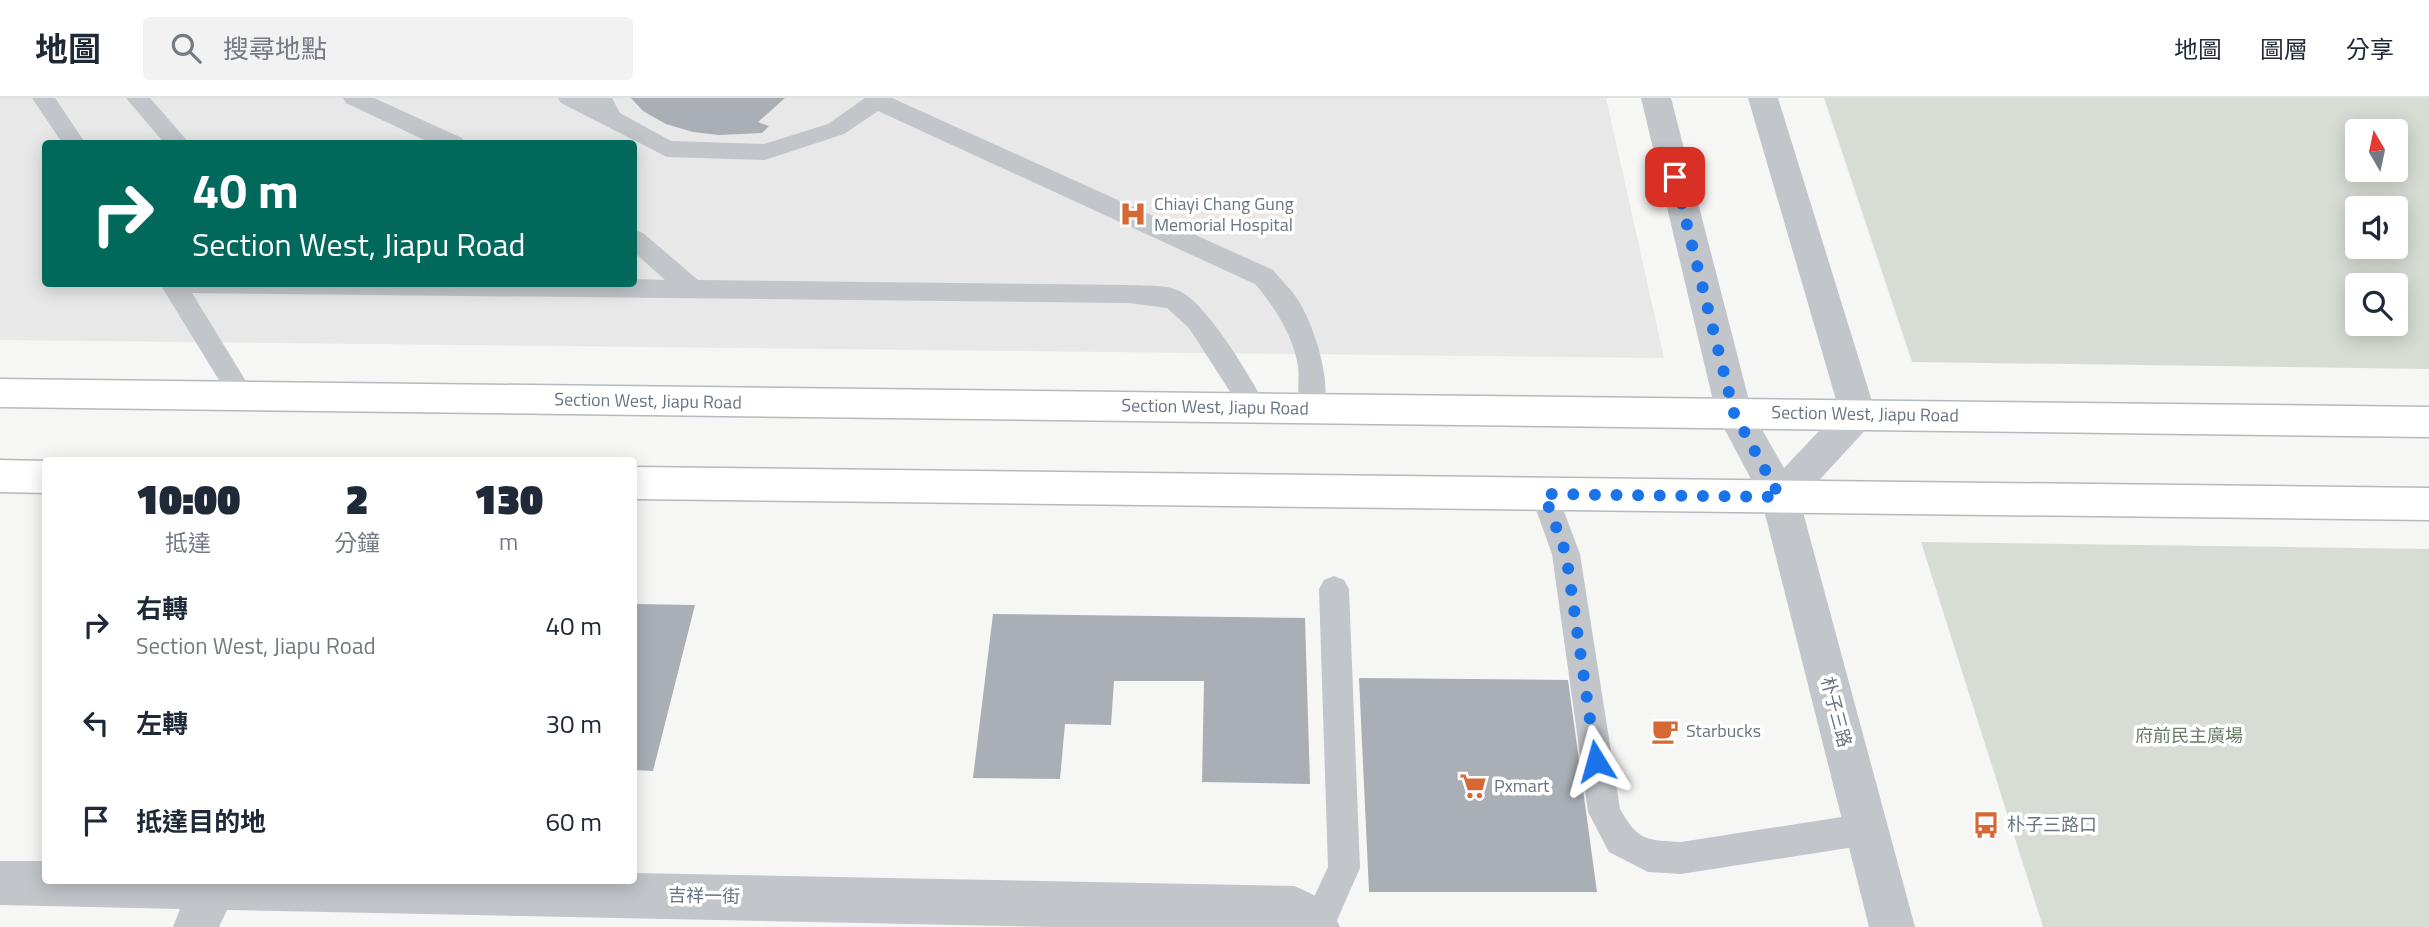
<!DOCTYPE html>
<html lang="zh-TW">
<head>
<meta charset="utf-8">
<style>
  :root { --surface:#fff; --page:#f2f2f3; --text:#1f2937; --muted:#747a83; --line:#e0e1e3 }
  body { margin:0; font-family:"Titillium Web","Noto Sans TC",sans-serif; background:var(--page); color:var(--text); height:100vh; display:flex; flex-direction:column; font-size:26px; white-space:nowrap }
  * { box-sizing:border-box; margin:0 }
  p { font-size:23px; color:var(--muted) }
  .icon { flex:none; width:38px; height:38px; fill:none; stroke:currentColor; stroke-width:2; stroke-linecap:round; stroke-linejoin:round }
  .map { position:relative; flex:1; overflow:hidden }
  .panel { position:absolute; left:42px; top:359px; width:595px; height:427px; display:flex; flex-direction:column; background:var(--surface); border-radius:7px; box-shadow:0 4px 18px #0003 }
  .panel>* { flex:none }
  .top-card { position:absolute; left:42px; top:42px; width:595px; height:147px; border-radius:7px; box-shadow:0 4px 18px #0003; background:#00695c; color:#fff; overflow:hidden }
  .needle { width:46px; rotate:351deg }
  .buttons { position:absolute; left:2345px; top:21px; display:grid; gap:14px }
  .buttons a { display:grid; place-items:center; width:63px; height:63px; border-radius:7px; background:var(--surface); box-shadow:0 4px 18px #0003; font-size:35px }
  .pin { position:absolute; display:grid; place-items:center; width:60px; height:60px; color:#fff; margin:-30px; border-radius:14px; box-shadow:0 4px 10px #0006 }
  .me { position:absolute; width:77px; margin:-38px; rotate:352deg; stroke-linejoin:round; filter:drop-shadow(0 0 5px #0008) }
  .turn { display:flex; align-items:center; gap:24px; height:147px; padding:0 35px; font-size:32px }
  .turn .icon { width:91px; height:91px; stroke-width:2.5 }
  .turn b { display:block; font-size:49px; line-height:60px }
  .eta { display:flex; justify-content:space-evenly; align-items:center; height:119px; text-align:center }
  .eta b { font-size:42px; font-weight:800; line-height:49px }
  ul { padding:0; list-style:none }
  li { display:flex; align-items:center; gap:21px; height:98px; padding:0 35px }
  li div { flex:1 }
  li b { display:block; font-size:26px }
  li em { font-style:normal }
  header { display:flex; align-items:center; gap:42px; box-sizing:border-box; height:98px; padding:0 35px; background:var(--surface); border-bottom:2px solid var(--line) }
  header strong { font-size:33px }
  nav { display:flex; gap:38px; margin-inline-start:auto; font-size:24px }
  .search { width:490px; height:63px; background:var(--page); display:flex; align-items:center; gap:18px; box-sizing:border-box; padding:0 24px; border-radius:7px; color:var(--muted); font-size:26px }
  .map>svg:first-child { display:block }
  .built { fill:#e7e8e7; fill-rule:evenodd }
  .green { fill:#d7ddd5; fill-rule:evenodd }
  .building { fill:#a9afb5 }
  .lines { fill:none; stroke-linecap:round; stroke-linejoin:round }
  .secondary-casing { stroke:#b5b9bd; stroke-width:3 }
  .lane { fill:#c2c5c9; fill-rule:evenodd }
  .street { fill:#c2c5c9; fill-rule:evenodd }
  .secondary { fill:#fff; fill-rule:evenodd }
  .route { stroke:#1a73e8; stroke-width:12; stroke-dasharray:0 21.6 }
  .labels { text-anchor:middle; stroke-width:7; stroke-linejoin:round; paint-order:stroke }
  .poi-label { font-size:18px; fill:#687482; stroke:#fff; text-anchor:start }
  .street-label { font-size:18px; fill:#687482; stroke:#fff }
  .park-label { font-size:18px; fill:#687a66; stroke:#fff }
</style>
</head>
<body>
<header>
<strong>地圖</strong>
<div class="search"><svg class="icon" aria-label="search" viewBox="0 0 24 24"><circle cx="10" cy="10" r="6"/><path d="M15 15l6 6"/></svg>搜尋地點</div>
<nav><a>地圖</a><a>圖層</a><a>分享</a></nav>
</header>
<div class="map">
<svg width="2429" height="829" viewBox="0 0 2429 829">
  <rect width="100%" height="100%" fill="#f6f7f4"/>
  <path class="built" d="M 0,0 L 1606,0 L 1664,260 L 0,242 ZM 46,46 L 634,46 L 634,186 L 46,186 Z"/>
  <g class="green">
    <path d="M 1824,0 L 2429,0 L 2429,271 L 1912,264 ZM 2357,33 L 2396,33 L 2396,72 L 2357,72 ZM 2357,110 L 2396,110 L 2396,149 L 2357,149 ZM 2357,187 L 2396,187 L 2396,226 L 2357,226 Z"/>
    <polygon points="1921,444 2429,451 2429,829 2043,829"/>
  </g>
  <g class="building">
    <polygon points="631,0 785,0 758,24 769,28 762,35 719,37 693,34 666,26 643,13"/>
    <polygon points="634,506 695,507 653,673 634,672"/>
    <polygon points="993,516 1305,520 1310,686 1202,684 1204,583 1114,583 1111,627 1065,626 1060,681 973,680"/>
    <polygon points="1359,580 1568,582 1597,794 1369,794"/>
  </g>
  <g class="lines">
    <defs>
      <g id="secondary">
        <polygon points="0,281 2429,309 2429,339 0,309"/>
        <polygon points="0,362 46,363 46,395 0,394"/>
        <polygon points="634,369 2429,390 2429,422 634,401"/>
      </g>
    </defs>
    <use href="#secondary" class="secondary-casing"/>
    <g class="lane">
      <polygon points="32,0 55,0 86,46 63,46"/>
      <polygon points="126,0 150,0 190,46 165,46"/>
      <polygon points="343,0 374,0 462,40 465,46 433,46 346,5"/>
      <path d="M 558,0 L 612,0 L 620,15 L 671,43 L 764,46 L 828,26 L 865,0 L 892,0 L 1273,172 C 1281,182 1291,191 1298,202 C 1314,227 1335,290 1321,317 L 1312,321 L 1303,317 C 1295,302 1300,285 1298,268 C 1293,238 1275,209 1255,186 L 878,13 L 844,36 L 765,62 L 667,59 L 561,5 Z"/>
      <path d="M 634,132 L 643,135 L 698,182 L 1129,187 C 1145,188 1170,186 1183,195 C 1210,211 1252,281 1267,310 L 1263,317 L 1254,321 L 1245,317 L 1189,230 L 1167,210 L 1129,205 L 192,195 L 255,298 L 251,305 L 242,308 L 233,305 L 160,186 L 634,186 L 634,181 L 665,182 L 634,154 Z"/>
      <path d="M 1544,383 L 1554,387 L 1580,456 L 1620,711 C 1638,743 1646,742 1681,744 L 1867,715 L 1878,720 L 1883,731 L 1878,742 L 1867,747 L 1681,776 L 1648,774 L 1609,754 L 1588,714 L 1552,456 L 1530,395 L 1534,387 Z"/>
      <polygon points="1334,478 1344,482 1349,491 1360,770 1334,829 1300,829 1328,769 1319,491 1324,482"/>
    </g>
    <g class="street">
      <polygon points="1641,0 1671,0 1752,314 1784,370 1839,312 1748,0 1778,0 1876,316 1871,326 1800,403 1915,829 1869,829 1761,400 1716,315"/>
      <path d="M 0,763 L 46,763 L 46,782 L 634,782 L 634,775 L 1294,788 C 1317,797 1331,806 1340,829 L 1051,829 L 227,812 L 219,829 L 173,829 L 180,811 L 0,807 Z"/>
    </g>
    <use href="#secondary" class="secondary"/>
  </g>
  <g class="lines">
    <polyline class="route" points="1596,663 1566,456 1544,396 1780,399 1734,315 1675,79"/>
  </g>
  <defs>
    <symbol id="hospital-bare" viewBox="-9 -9 18 18"><path d="M-5-5h3v3.5h4V-5h3V5h-3V1.5h-4V5h-3Z" fill="#d66835" stroke="#fff" stroke-width="2.5" paint-order="stroke"/></symbol>
    <symbol id="cafe-bare" viewBox="-9 -9 18 18"><path d="M-5.5-4.5H6V0H3Q3 3.5 0 3.5H-2.5Q-5.5 3.5-5.5 0ZM3-3.2v2h1.7v-2ZM-6 4.5H4V6H-6Z" fill="#d66835" stroke="#fff" stroke-width="2.5" paint-order="stroke"/></symbol>
    <symbol id="supermarket-bare" viewBox="-9 -9 18 18"><path d="M-6-5.5h2.5l.6 2H6L4.5 2H-2.5L-4.4-4H-6ZM-1.5 3.2a1.3 1.3 0 1 0 .1 0ZM3 3.2a1.3 1.3 0 1 0 .1 0Z" fill="#d66835" stroke="#fff" stroke-width="2.5" paint-order="stroke"/></symbol>
    <symbol id="bus-bare" viewBox="-9 -9 18 18"><path d="M-5-6H5V4H4V6H2V4H-2V6H-4V4H-5ZM-3.5-4V0h7V-4ZM-3.5 1.2v1.5H-2V1.2ZM2 1.2v1.5H3.5V1.2Z" fill="#d66835" stroke="#fff" stroke-width="2.5" paint-order="stroke"/></symbol>
  </defs>
  <g fill-rule="evenodd">
    <use href="#hospital-bare" x="1114" y="97" width="38" height="38"/>
    <use href="#cafe-bare" x="1646" y="614" width="38" height="38"/>
    <use href="#supermarket-bare" x="1454" y="669" width="38" height="38"/>
    <use href="#bus-bare" x="1967" y="708" width="38" height="38"/>
  </g>
  <g class="labels">
    <g class="poi-label">
      <text x="1154" y="112">Chiayi Chang Gung<tspan x="1154" dy="21">Memorial Hospital</tspan></text>
      <text x="1686" y="639">Starbucks</text>
      <text x="1494" y="694">Pxmart</text>
      <text x="2007" y="733">朴子三路口</text>
    </g>
    <g class="street-label">
      <text transform="translate(648 303) rotate(1)" y="6">Section West, Jiapu Road</text>
      <text transform="translate(1215 309) rotate(1)" y="6">Section West, Jiapu Road</text>
      <text transform="translate(1865 316) rotate(1)" y="6">Section West, Jiapu Road</text>
      <text transform="translate(1836 614) rotate(75)" y="6">朴子三路</text>
      <text transform="translate(704 798) rotate(1)" y="6">吉祥一街</text>
    </g>
    <g class="park-label">
      <text x="2189" y="644">府前民主廣場</text>
    </g>
  </g>
</svg>
<div class="buttons">
<a><svg class="needle" viewBox="-14 -14 28 28"><path d="M0-13l5 13h-10z" fill="#e53935"/><path d="M0 13l5-13h-10z" fill="#747a83"/></svg></a>
<a><svg class="icon" aria-label="sound" viewBox="0 0 24 24"><path d="M4 9h4l5-4v14l-5-4H4zM17 9q2 3 0 6"/></svg></a>
<a><svg class="icon" aria-label="search" viewBox="0 0 24 24"><circle cx="10" cy="10" r="6"/><path d="M15 15l6 6"/></svg></a>
</div>
<div class="pin" style="left:1675px;top:79px;background:#d93025"><svg class="icon" aria-label="arrive" viewBox="0 0 24 24"><path d="M6 21V4h12l-3 4 3 4H6"/></svg></div>
<svg class="me" style="left:1596px;top:663px" viewBox="-20 -20 40 40"><path d="M0-17L14 15 0 8-14 15z" fill="#1a73e8" stroke="#fff" stroke-width="4"/></svg>
<div class="top-card">
<div class="turn"><svg class="icon" aria-label="right" viewBox="0 0 24 24"><path d="M7 20v-9h11M14 6l5 5-5 5"/></svg><div><b>40 m</b>Section West, Jiapu Road</div></div>
</div>
<section class="panel">
<div class="eta">
<div><b>10:00</b><p>抵達</p></div>
<div><b>2</b><p>分鐘</p></div>
<div><b>130</b><p>m</p></div>
</div>
<ul>
<li><svg class="icon" aria-label="right" viewBox="0 0 24 24"><path d="M7 20v-9h11M14 6l5 5-5 5"/></svg><div><b>右轉</b><p>Section West, Jiapu Road</p></div><em>40 m</em></li>
<li><svg class="icon" aria-label="left" viewBox="0 0 24 24"><path d="M17 20v-9H6M10 6l-5 5 5 5"/></svg><div><b>左轉</b></div><em>30 m</em></li>
<li><svg class="icon" aria-label="arrive" viewBox="0 0 24 24"><path d="M6 21V4h12l-3 4 3 4H6"/></svg><div><b>抵達目的地</b></div><em>60 m</em></li>
</ul>
</section>
</div>
</body>
</html>
